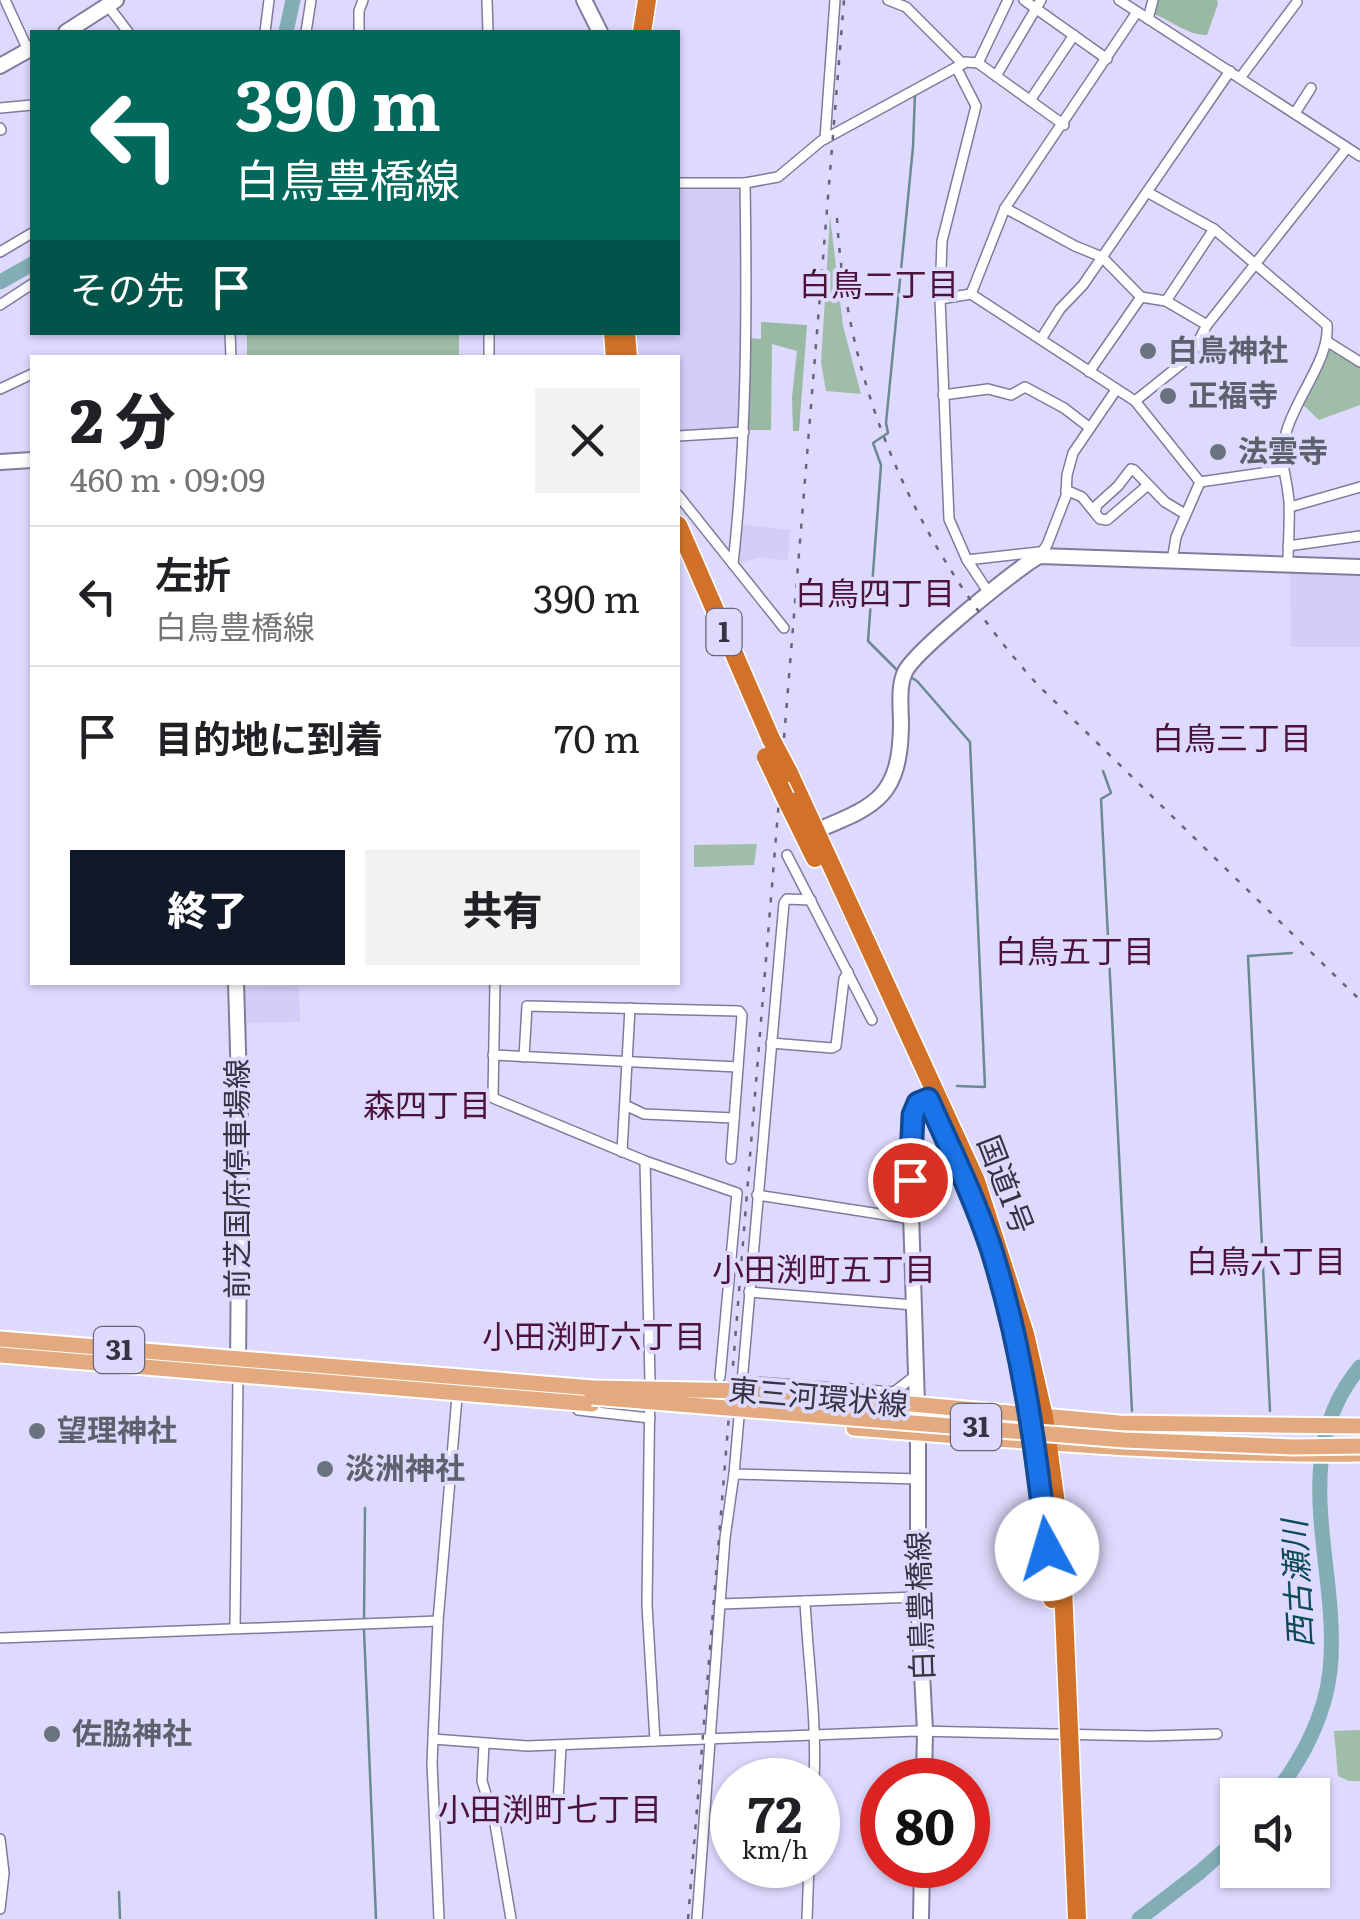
<!DOCTYPE html>
<html lang="ja">
<head>
<meta charset="utf-8">
<style>
  :root { --surface:#fff; --page:#f2f2f2; --text:#202124; --muted:#757577; --line:#e0e0e0; --accent:#111827 }
  body { margin:0; font-family:Literata,"Noto Sans JP",serif; background:var(--page); color:var(--text); height:100vh; display:flex; flex-direction:column; font-size:38px; white-space:nowrap }
  * { box-sizing:border-box; margin:0 }
  p { font-size:32px; color:var(--muted) }
  .icon { flex:none; width:55px; height:55px; fill:none; stroke:currentColor; stroke-width:2; stroke-linecap:round; stroke-linejoin:round }
  .map { position:relative; flex:1; overflow:hidden }
  .drawer { position:absolute; left:30px; top:355px; width:650px; height:630px; display:flex; flex-direction:column; background:var(--surface); border-radius:0px; box-shadow:0 2px 8px #0004 }
  .drawer>* { flex:none }
  .hud { position:absolute; left:30px; top:30px; width:650px; height:305px; border-radius:0px; box-shadow:0 2px 8px #0004; background:#00695c; color:#fff; overflow:hidden }
  .fabs { position:absolute; left:1220px; top:1778px; display:grid; gap:20px }
  .fabs a { display:grid; place-items:center; width:110px; height:110px; border-radius:0px; background:var(--surface); box-shadow:0 2px 8px #0004; font-size:50px }
  .speed { position:absolute; left:710px; top:1758px; display:flex; gap:20px; font-size:50px; font-weight:700; text-align:center }
  .speed>* { display:grid; place-content:center; width:130px; height:130px; border-radius:50%; background:var(--surface); box-shadow:0 2px 8px #0004; line-height:1 }
  .speed small { font-size:25px; font-weight:400 }
  .speed .limit { border:15px solid #d22; background:#fff; color:#111 }
  .pin { position:absolute; display:grid; place-items:center; width:85px; height:85px; color:#fff; margin:-42px; border:5px solid #fff; border-radius:50%; box-shadow:0 2px 10px #0007 }
  .me { position:absolute; width:110px; margin:-55px; rotate:354deg; stroke-linejoin:round; filter:drop-shadow(0 0 8px #0008) }
  .turn { display:flex; align-items:center; gap:35px; height:210px; padding:0 40px; font-size:45px }
  .turn .icon { width:130px; height:130px; stroke-width:2.5 }
  .turn b { display:block; font-size:70px; line-height:85px }
  .then { display:flex; align-items:center; height:95px; padding:0 40px; background:#0003; gap:20px; font-size:38px }
  .round { display:grid; place-items:center; flex:none; width:105px; height:105px; border-radius:0px; background:var(--page) }
  .overview { display:flex; align-items:center; justify-content:space-between; height:170px; padding:0 40px }
  h1 { font-size:60px; font-weight:800; line-height:75px }
  .button { display:flex; gap:20px; margin-top:auto; padding:20px 40px }
  .button a { flex:1; height:115px; border-radius:0px; background:var(--accent); color:#fff; font-size:40px; font-weight:800; line-height:115px; text-align:center }
  .button a+a { background:var(--page); color:var(--text) }
  ul { padding:0; list-style:none }
  li { display:flex; align-items:center; gap:30px; height:140px; padding:0 40px; border-top:2px solid var(--line) }
  li div { flex:1 }
  li b { display:block; font-size:38px }
  li em { font-style:normal }
  .map>svg:first-child { display:block }
  .built { fill:#d3cdf8 }
  .green { fill:#9fbda8 }
  .forest { fill:#99b9a3 }
  .lines { fill:none; stroke-linecap:round; stroke-linejoin:round }
  .stream { stroke:#6b8992; stroke-width:2.5 }
  .river { stroke:#82adb4; stroke-width:15 }
  .street-casing { stroke:#807b9c; stroke-width:12 }
  .secondary-casing { stroke:#807b9c; stroke-width:18 }
  .primary-casing { stroke:#fff; stroke-width:19 }
  .highway-casing { stroke:#fff; stroke-width:21 }
  .street { stroke:#fff; stroke-width:9 }
  .secondary { stroke:#fff; stroke-width:14 }
  .primary { stroke:#e4aa7f; stroke-width:15 }
  .highway { stroke:#d2722a; stroke-width:18 }
  .rail { stroke:#666478; stroke-width:2.5; stroke-dasharray:5 10; stroke-linecap:butt }
  .primary-bridge-casing { stroke:#fff; stroke-width:19; stroke-linecap:butt }
  .highway-bridge-casing { stroke:#fff; stroke-width:21; stroke-linecap:butt }
  .primary-bridge { stroke:#e4aa7f; stroke-width:15 }
  .highway-bridge { stroke:#d2722a; stroke-width:18 }
  .route-casing { stroke:#114b97; stroke-width:25 }
  .route { stroke:#1a73e8; stroke-width:18 }
  .worship-dot { fill:#6b7280; stroke:#dedafe; stroke-width:4 }
  .labels { text-anchor:middle; stroke-width:8; stroke-linejoin:round; paint-order:stroke }
  .shield { fill:#dedafe; stroke:#68667a; stroke-width:2.5 }
  .shield-label { font-size:28px; font-weight:bold; fill:#363442 }
  .worship-label { font-size:30px; font-weight:bold; fill:#5b616d; stroke:#dedafe; text-anchor:start }
  .street-label { font-size:30px; fill:#363442; stroke:#dedafe }
  .neighbourhood-label { font-size:32px; fill:#4c123b; stroke:#dedafe }
  .water-label { font-size:32px; font-style:italic; fill:#0a4b54; stroke:#dedafe }
</style>
</head>
<body>
<div class="map">
<svg width="1360" height="1919" viewBox="0 0 1360 1919">
  <rect width="100%" height="100%" fill="#dedafe"/>
  <g class="built">
    <polygon points="678,187 742,187 742,428 678,433 678,358 638,357 634,333 678,332"/>
    <polygon points="739,524 790,530 788,561 761,557 737,564"/>
    <polygon points="1293,572 1360,573 1360,647 1291,647 1290,574"/>
    <polygon points="299,986 300,1022 246,1023 245,987"/>
  </g>
  <g class="green">
    <polygon points="830,216 843,326 861,394 826,391 821,363"/>
    <rect x="247" y="333" width="212" height="24"/>
    <polygon points="1329,346 1360,365 1360,405 1319,420 1299,401"/>
    <polygon points="757,844 754,865 694,867 694,845"/>
    <polygon points="1360,1730 1360,1781 1349,1781 1338,1776 1334,1731"/>
  </g>
  <g class="forest">
    <path d="M 1153,0 L 1217,0 L 1218,4 L 1207,35 C 1188,36 1170,19 1151,13 Z"/>
    <polygon points="761,322 807,325 799,431 793,431 792,397 797,351 772,344 771,430 748,430 748,338 761,339"/>
  </g>
  <g class="lines">
    <g class="stream">
      <polyline points="897,670 868,641 881,465 873,443 888,433 886,423 913,147 915,94"/>
      <polyline points="909,676 917,681 970,742 985,1087 957,1086"/>
      <polyline points="1103,771 1111,793 1101,799 1132,1411"/>
      <polyline points="1270,1411 1248,956 1292,953"/>
      <polyline points="364,1622 365,1508"/>
      <polyline points="364,1630 376,1919"/>
      <polyline points="119,1892 120,1919"/>
    </g>
    <g class="river">
      <polyline points="286,32 293,0"/>
      <polyline points="0,282 32,264"/>
      <path d="M 1274,1795 C 1302,1760 1325,1716 1330,1671 C 1341,1567 1284,1458 1360,1367"/>
      <polyline points="1139,1919 1200,1872 1238,1838"/>
    </g>
    <defs>
      <g id="street">
        <polyline points="5,0 28,50"/>
        <polyline points="487,0 488,32"/>
        <polyline points="888,0 906,7 963,64"/>
        <polyline points="1024,0 1107,59"/>
        <polyline points="1119,0 1360,156"/>
        <polyline points="109,7 128,32"/>
        <polyline points="1148,19 1153,0"/>
        <polyline points="265,32 269,0"/>
        <polyline points="306,32 311,0"/>
        <polyline points="359,32 359,11 363,0"/>
        <polyline points="978,63 1008,0"/>
        <polyline points="957,69 976,106 942,241 940,299 949,519 967,560 989,593"/>
        <polyline points="996,76 1041,0"/>
        <polyline points="1240,78 1297,2"/>
        <polyline points="1031,99 1074,35"/>
        <polyline points="0,108 32,105"/>
        <polyline points="1295,113 1311,88"/>
        <polyline points="0,128 1,130"/>
        <polyline points="825,139 835,0"/>
        <polyline points="678,183 745,183 778,177 821,141 966,62 978,63 1064,125"/>
        <path d="M 1147,192 L 1214,229 L 1327,325 C 1330,359 1295,398 1286,433 C 1278,463 1287,474 1289,502 C 1290,523 1288,544 1288,565"/>
        <polyline points="1005,208 1075,246 1102,257 1141,297 1089,372"/>
        <polyline points="0,252 32,233"/>
        <polyline points="971,294 1005,208 1137,12"/>
        <polyline points="1141,297 1166,301 1207,325"/>
        <polyline points="940,299 971,294 1135,401 1200,482"/>
        <polyline points="1166,301 1214,229"/>
        <polyline points="0,305 32,284"/>
        <polyline points="230,332 231,358"/>
        <polyline points="489,332 489,358"/>
        <polyline points="1041,339 1060,309 1083,285 1230,71"/>
        <polyline points="1328,342 1360,362"/>
        <polyline points="0,389 32,374"/>
        <polyline points="943,395 988,389 1011,395 1025,387 1064,408 1090,428"/>
        <polyline points="1135,401 1190,357 1207,325 1347,148"/>
        <polyline points="678,436 744,432"/>
        <polyline points="1200,482 1282,470"/>
        <polyline points="1148,485 1107,520 1100,519 1095,513 1097,505 1118,486 1131,469 1134,470 1165,502 1185,514"/>
        <polyline points="1066,490 1082,497 1095,513"/>
        <polyline points="678,495 784,628"/>
        <polyline points="1290,507 1360,487"/>
        <polyline points="1288,546 1360,536"/>
        <polyline points="1039,556 1047,545 1066,496 1067,475 1073,453 1116,390"/>
        <polyline points="967,560 1039,552"/>
        <polyline points="1172,561 1176,537 1200,482"/>
        <path d="M 733,564 C 747,437 747,310 745,183"/>
        <polyline points="787,855 872,1020"/>
        <polyline points="811,900 787,899 784,903 734,1474 919,1479"/>
        <polyline points="495,982 493,1098 645,1161 737,1193 720,1377"/>
        <polyline points="771,1043 832,1048 836,1046 844,979 848,972"/>
        <polyline points="493,1055 738,1067"/>
        <polyline points="524,1057 527,1006 739,1011 742,1015 731,1159"/>
        <polyline points="625,1105 644,1114 734,1118"/>
        <polyline points="622,1152 630,1008"/>
        <polyline points="645,1161 650,1381 647,1605 655,1741"/>
        <polyline points="757,1195 912,1219"/>
        <polyline points="749,1292 914,1305"/>
        <polyline points="741,1381 894,1392 916,1375"/>
        <polyline points="578,1410 650,1418"/>
        <polyline points="734,1474 725,1538 720,1604 918,1597"/>
        <path d="M 805,1601 C 808,1661 817,1720 814,1780"/>
        <polyline points="235,1627 238,1376"/>
        <polyline points="0,1638 438,1621"/>
        <polyline points="433,1739 527,1746 916,1731 1150,1736 1217,1734"/>
        <polyline points="484,1744 482,1781 495,1824 511,1919"/>
        <polyline points="557,1821 561,1746"/>
        <polyline points="0,1839 4,1873 0,1909"/>
        <polyline points="439,1919 432,1763 438,1621 457,1397"/>
        <polyline points="697,1919 720,1604"/>
        <polyline points="807,1919 809,1865"/>
      </g>
      <g id="secondary">
        <polyline points="584,0 600,32"/>
        <polyline points="66,32 116,0"/>
        <polyline points="0,66 32,48"/>
        <polyline points="0,462 32,460"/>
        <path d="M 806,835 C 871,807 900,803 901,725 C 901,708 898,687 905,672 C 914,652 1017,568 1039,556 L 1360,567"/>
        <polyline points="236,982 240,1119 238,1367"/>
        <polyline points="917,1406 910,1180 913,1115 918,1103 939,1096"/>
        <polyline points="918,1433 918,1597 925,1731 924,1780"/>
        <polyline points="921,1919 922,1865"/>
      </g>
      <g id="primary">
        <polyline points="0,1339 593,1388"/>
        <polyline points="0,1355 592,1404"/>
        <polyline points="856,1399 1119,1423 1360,1426"/>
        <path d="M 854,1428 C 1023,1441 1191,1456 1360,1454"/>
      </g>
      <g id="highway">
        <polyline points="642,32 647,0"/>
        <polyline points="613,332 615,358"/>
        <polyline points="626,332 628,358"/>
        <polyline points="678,525 771,739"/>
        <polyline points="789,773 976,1181 1025,1334 1044,1417 1061,1540 1077,1919"/>
        <polyline points="785,797 815,858"/>
        <polyline points="1032,1421 1052,1599"/>
      </g>
    </defs>
    <use href="#street" class="street-casing"/>
    <use href="#secondary" class="secondary-casing"/>
    <use href="#primary" class="primary-casing"/>
    <use href="#highway" class="highway-casing"/>
    <use href="#street" class="street"/>
    <use href="#secondary" class="secondary"/>
    <use href="#primary" class="primary"/>
    <use href="#highway" class="highway"/>
    <g class="rail">
      <path d="M 837,218 C 847,394 919,552 1036,683 L 1360,1000"/>
      <polyline points="688,1919 844,0"/>
    </g>
    <defs>
      <g id="primary-bridge">
        <polyline points="593,1388 748,1391 856,1399"/>
        <polyline points="592,1397 1124,1440 1293,1447 1360,1446"/>
      </g>
      <g id="highway-bridge">
        <polyline points="771,739 789,773"/>
        <polyline points="766,757 785,797"/>
      </g>
    </defs>
    <use href="#primary-bridge" class="primary-bridge-casing"/>
    <use href="#highway-bridge" class="highway-bridge-casing"/>
    <use href="#primary-bridge" class="primary-bridge"/>
    <use href="#highway-bridge" class="highway-bridge"/>
  </g>
  <g class="lines">
    <defs>
      <path id="route" d="M 910,1180 L 913,1115 L 918,1103 L 928,1099 C 950,1148 974,1197 991,1248 C 1022,1346 1036,1447 1047,1549"/>
    </defs>
    <use href="#route" class="route-casing"/>
    <use href="#route" class="route"/>
  </g>
  <g class="worship-dot">
    <circle cx="1148" cy="351" r="10"/>
    <circle cx="1168" cy="396" r="10"/>
    <circle cx="1218" cy="452" r="10"/>
    <circle cx="37" cy="1431" r="10"/>
    <circle cx="325" cy="1469" r="10"/>
    <circle cx="52" cy="1734" r="10"/>
  </g>
  <g class="labels">
    <g class="shield">
      <rect x="706.5" y="609" width="35" height="46" rx="8"/>
      <rect x="94" y="1327" width="50" height="46" rx="8"/>
      <rect x="951" y="1404" width="50" height="46" rx="8"/>
    </g>
    <g class="shield-label">
      <text x="724" y="642">1</text>
      <text x="119" y="1360">31</text>
      <text x="976" y="1437">31</text>
    </g>
    <g class="worship-label">
      <text x="1168" y="361">白鳥神社</text>
      <text x="1188" y="406">正福寺</text>
      <text x="1238" y="462">法雲寺</text>
      <text x="57" y="1441">望理神社</text>
      <text x="345" y="1479">淡洲神社</text>
      <text x="72" y="1744">佐脇神社</text>
    </g>
    <g class="street-label">
      <text transform="translate(238 1179) rotate(-90)" y="10">前芝国府停車場線</text>
      <text transform="translate(1005 1185) rotate(69)" y="10">国道1号</text>
      <text transform="translate(818 1398) rotate(5)" y="10">東三河環状線</text>
      <text transform="translate(921 1606) rotate(-92)" y="10">白鳥豊橋線</text>
    </g>
    <g class="neighbourhood-label">
      <text x="879" y="296">白鳥二丁目</text>
      <text x="875" y="605">白鳥四丁目</text>
      <text x="1232" y="750">白鳥三丁目</text>
      <text x="1075" y="963">白鳥五丁目</text>
      <text x="427" y="1117">森四丁目</text>
      <text x="1266" y="1273">白鳥六丁目</text>
      <text x="824" y="1281">小田渕町五丁目</text>
      <text x="594" y="1348">小田渕町六丁目</text>
      <text x="550" y="1821">小田渕町七丁目</text>
    </g>
    <g class="water-label">
      <text transform="translate(1298 1584) rotate(-93)" y="11">西古瀬川</text>
    </g>
  </g>
</svg>
<div class="fabs">
<a><svg class="icon" aria-label="sound" viewBox="0 0 24 24"><path d="M4 9h4l5-4v14l-5-4H4zM17 9q2 3 0 6"/></svg></a>
</div>
<div class="speed"><div>72<small>km/h</small></div><div class="limit">80</div></div>
<div class="pin" style="left:910px;top:1180px;background:#d93025"><svg class="icon" aria-label="arrive" viewBox="0 0 24 24"><path d="M6 21V4h12l-3 4 3 4H6"/></svg></div>
<svg class="me" style="left:1047px;top:1549px" viewBox="-20 -20 40 40"><circle r="19" fill="#fff"/><path d="M0-13L10 11 0 6-10 11z" fill="#1a73e8"/></svg>
<div class="hud">
<div class="turn"><svg class="icon" aria-label="left" viewBox="0 0 24 24"><path d="M17 20v-9H6M10 6l-5 5 5 5"/></svg><div><b>390 m</b>白鳥豊橋線</div></div>
<div class="then">その先<svg class="icon" aria-label="arrive" viewBox="0 0 24 24"><path d="M6 21V4h12l-3 4 3 4H6"/></svg></div>
</div>
<section class="drawer">
<div class="overview"><div><h1>2 分</h1><p>460 m · 09:09</p></div><a class="round"><svg class="icon" aria-label="close" viewBox="0 0 24 24"><path d="M6 6l12 12M18 6L6 18"/></svg></a></div>
<ul>
<li><svg class="icon" aria-label="left" viewBox="0 0 24 24"><path d="M17 20v-9H6M10 6l-5 5 5 5"/></svg><div><b>左折</b><p>白鳥豊橋線</p></div><em>390 m</em></li>
<li><svg class="icon" aria-label="arrive" viewBox="0 0 24 24"><path d="M6 21V4h12l-3 4 3 4H6"/></svg><div><b>目的地に到着</b></div><em>70 m</em></li>
</ul>
<div class="button"><a>終了</a><a>共有</a></div>
</section>
</div>
</body>
</html>
